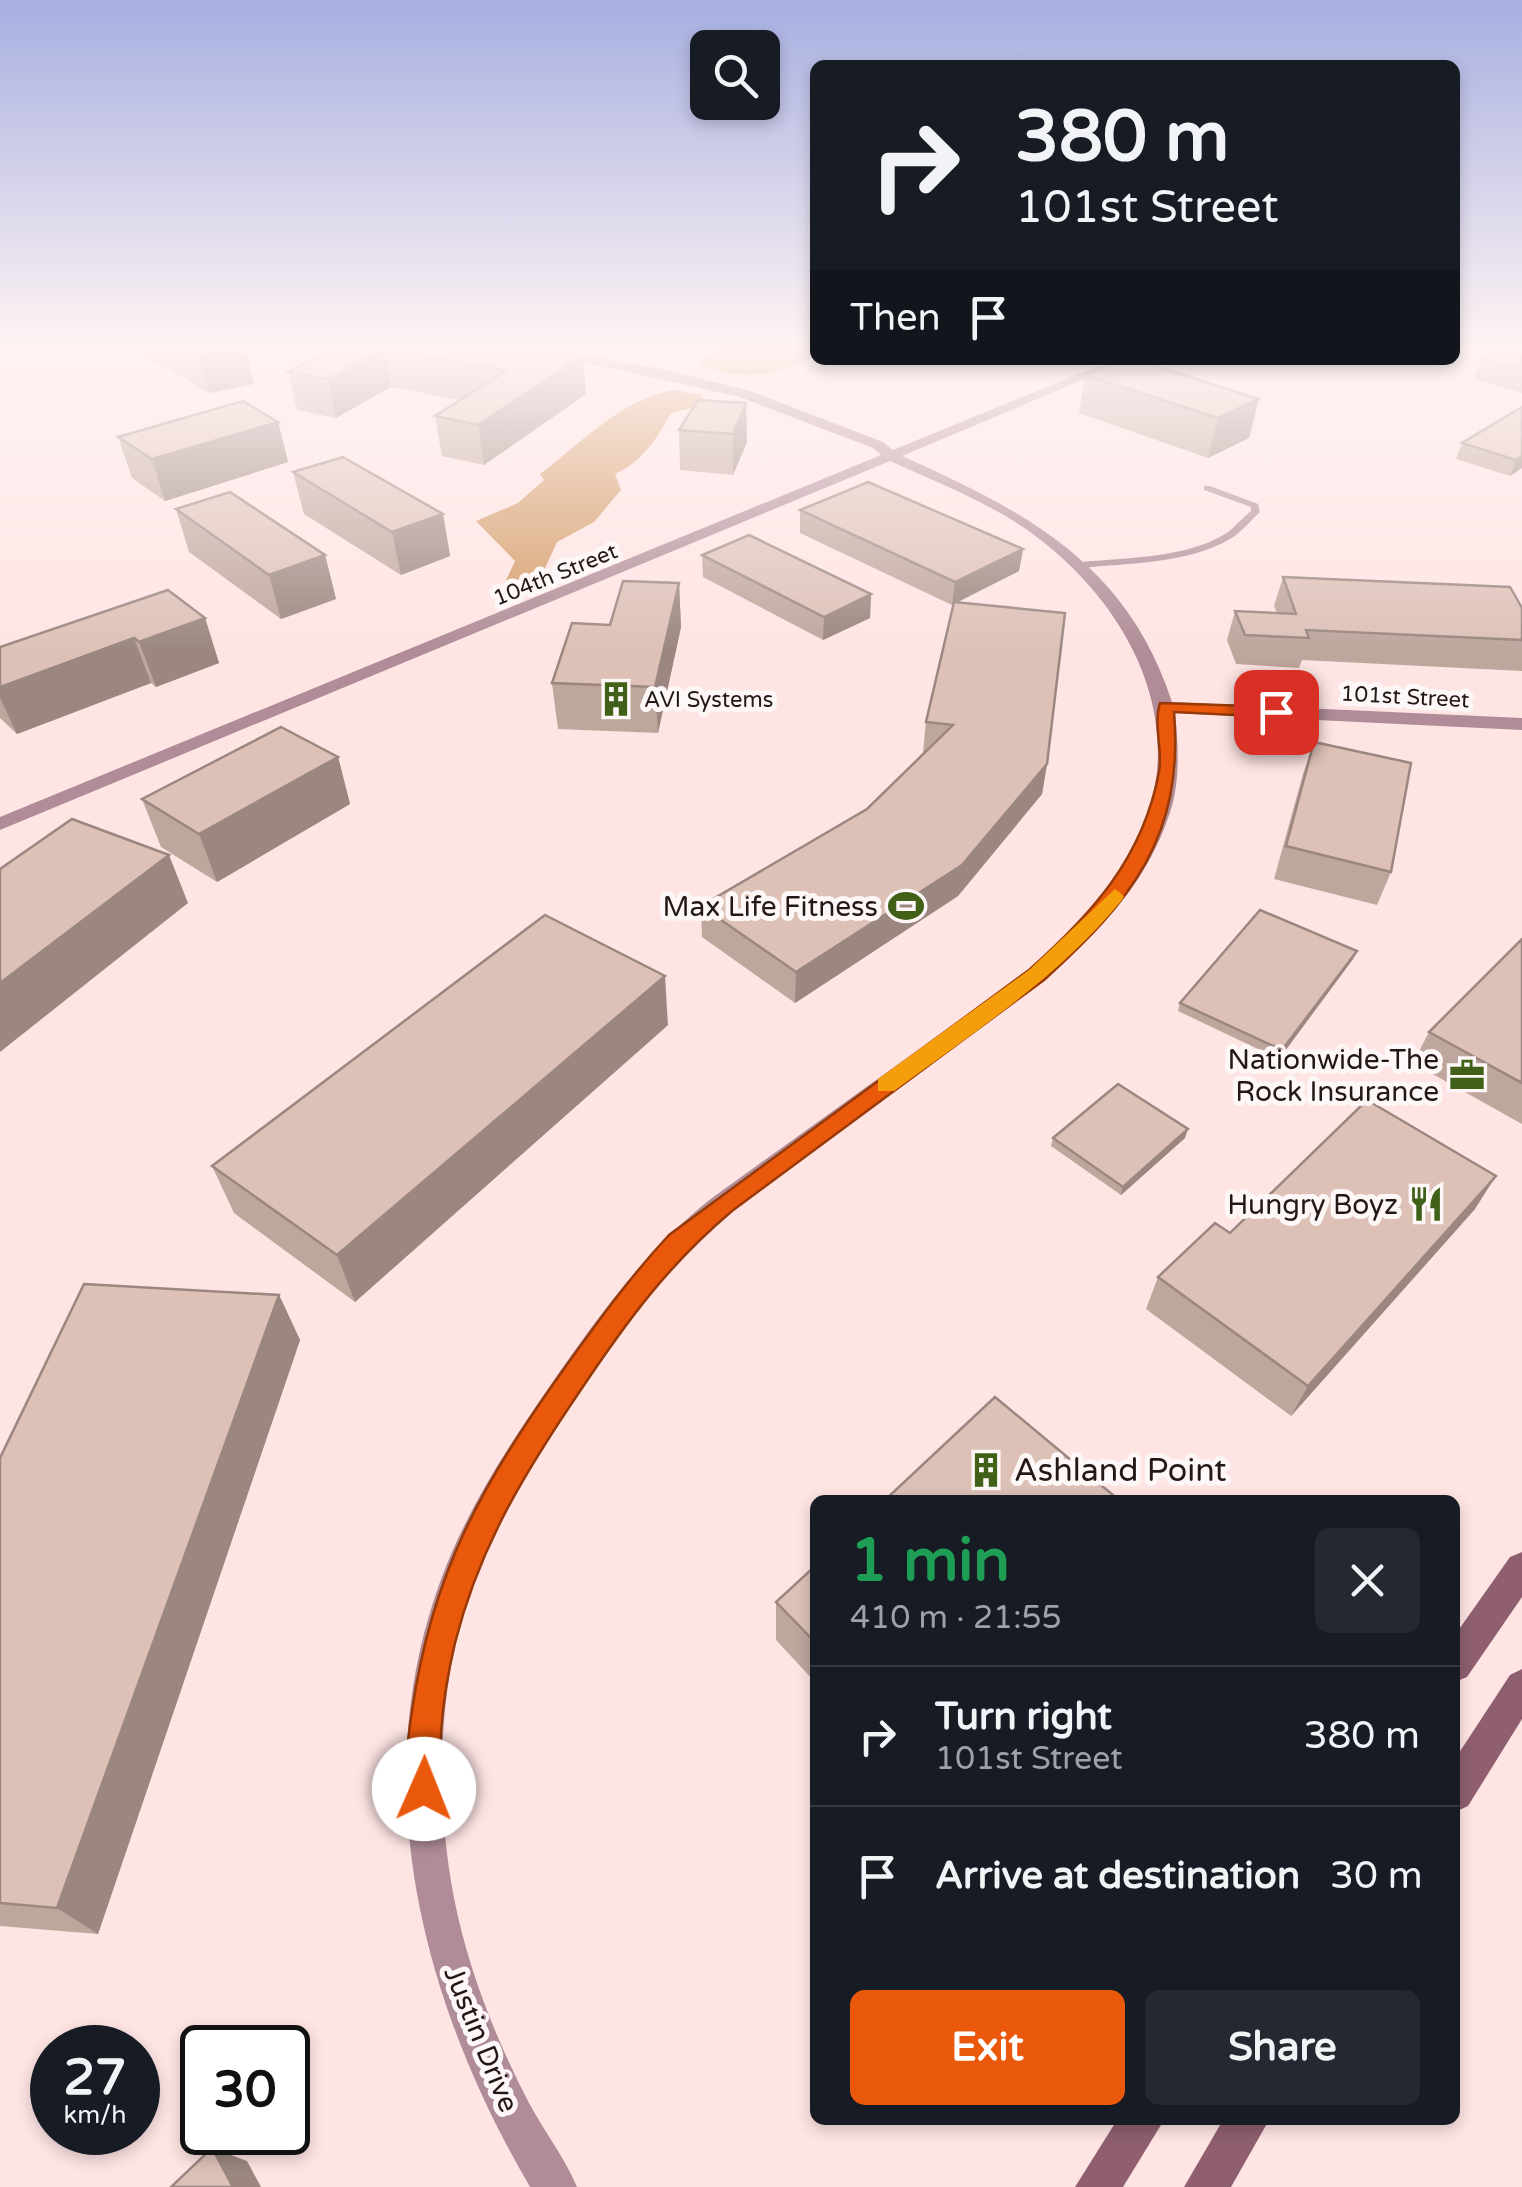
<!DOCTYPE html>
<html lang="en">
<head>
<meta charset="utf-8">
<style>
  :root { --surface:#171b24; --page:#242831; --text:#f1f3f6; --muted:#9ea1a6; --line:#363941; --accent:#ea580c }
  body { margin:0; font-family:"Varela Round",sans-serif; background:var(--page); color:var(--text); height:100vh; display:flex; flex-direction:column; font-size:38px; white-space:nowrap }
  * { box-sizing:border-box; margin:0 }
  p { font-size:32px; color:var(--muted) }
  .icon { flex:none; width:55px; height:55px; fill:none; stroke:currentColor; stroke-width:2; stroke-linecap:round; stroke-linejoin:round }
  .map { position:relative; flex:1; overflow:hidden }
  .drawer { position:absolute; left:810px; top:1495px; width:650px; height:630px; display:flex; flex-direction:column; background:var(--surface); border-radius:15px; box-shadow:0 5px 15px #0003 }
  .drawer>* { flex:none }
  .hud { position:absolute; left:810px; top:60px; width:650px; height:305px; border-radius:15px; box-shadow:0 5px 15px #0003; background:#171b24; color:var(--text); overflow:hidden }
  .fabs { position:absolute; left:690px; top:30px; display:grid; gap:20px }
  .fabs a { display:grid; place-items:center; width:90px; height:90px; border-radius:15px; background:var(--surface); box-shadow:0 5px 15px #0003; font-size:50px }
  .speed { position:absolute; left:30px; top:2025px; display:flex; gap:20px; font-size:50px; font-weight:700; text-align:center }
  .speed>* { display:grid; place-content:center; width:130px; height:130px; border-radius:50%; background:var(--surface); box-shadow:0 5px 15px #0003; line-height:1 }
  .speed small { font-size:25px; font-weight:400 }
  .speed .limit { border:5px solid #111; border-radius:15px; background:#fff; color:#111 }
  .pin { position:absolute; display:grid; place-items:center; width:85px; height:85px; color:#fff; margin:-42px; border-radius:20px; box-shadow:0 5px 15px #0006 }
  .me { position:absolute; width:110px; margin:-55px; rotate:1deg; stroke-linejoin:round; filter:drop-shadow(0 0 8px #0008) }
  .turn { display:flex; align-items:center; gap:35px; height:210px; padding:0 40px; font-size:45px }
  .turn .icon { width:130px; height:130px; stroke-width:2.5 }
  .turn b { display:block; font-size:70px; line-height:85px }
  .then { display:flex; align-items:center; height:95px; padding:0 40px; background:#0003; gap:20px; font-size:38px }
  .round { display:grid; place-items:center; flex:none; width:105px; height:105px; border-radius:15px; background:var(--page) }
  .summary { display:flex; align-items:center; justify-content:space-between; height:170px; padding:0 40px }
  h1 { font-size:60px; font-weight:700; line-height:75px; color:#1e9e55 }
  .action { display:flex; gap:20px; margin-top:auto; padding:20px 40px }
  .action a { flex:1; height:115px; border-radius:15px; background:var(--accent); color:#fff; font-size:40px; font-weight:700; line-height:115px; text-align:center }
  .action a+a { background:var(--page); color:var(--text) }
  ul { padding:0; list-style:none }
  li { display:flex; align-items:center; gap:30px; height:140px; padding:0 40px; border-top:2px solid var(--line) }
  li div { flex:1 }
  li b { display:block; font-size:38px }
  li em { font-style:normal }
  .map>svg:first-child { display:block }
  .forest { fill:#d29a64 }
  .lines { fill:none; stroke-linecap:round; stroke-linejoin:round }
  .lane { fill:#af8c97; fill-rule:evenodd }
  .street { fill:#af8c97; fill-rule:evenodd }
  .secondary { fill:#8f5f6f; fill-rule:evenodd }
  .wall { fill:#bea69d }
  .shaded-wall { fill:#9b8780 }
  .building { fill:#ddc1b7; stroke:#9b8780; stroke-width:2.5 }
  .route { fill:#ea580c; stroke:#983908; stroke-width:2.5 }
  .slow { fill:#f59e0b }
  .labels { text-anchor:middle; stroke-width:10; stroke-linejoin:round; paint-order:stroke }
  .far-street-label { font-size:22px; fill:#231818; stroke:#fdf7f7 }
  .far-poi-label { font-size:22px; fill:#231818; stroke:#fdf7f7; text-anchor:start }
  .poi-label { font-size:28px; fill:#231818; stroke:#fdf7f7; text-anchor:end }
  .street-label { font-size:28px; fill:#231818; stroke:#fdf7f7 }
  .near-poi-label { font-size:32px; fill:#231818; stroke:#fdf7f7; text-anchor:start }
</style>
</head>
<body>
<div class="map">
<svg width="1522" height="2187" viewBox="0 0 1522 2187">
  <rect width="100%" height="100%" fill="#fee5e4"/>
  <g class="forest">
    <path d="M 721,346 L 810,346 L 814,352 C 787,379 733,381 698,364 Z"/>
    <path d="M 673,390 L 702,395 L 703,405 L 671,413 C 657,439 642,462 615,474 L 621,490 L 594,522 L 557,542 L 534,592 L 508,599 L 499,595 L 515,561 L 476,521 L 518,503 L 544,480 L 540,474 C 580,444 623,398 673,390 Z"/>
  </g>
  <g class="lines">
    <path class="lane" d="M 1204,486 L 1210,486 L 1258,504 L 1260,512 C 1251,520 1242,532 1230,539 C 1187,564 1129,563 1080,568 L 1075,565 L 1080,562 C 1124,558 1191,558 1228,532 C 1236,526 1243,517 1251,511 L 1251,507 L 1204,490 Z"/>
    <path class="street" d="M 509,346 L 533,346 L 653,367 L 750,391 L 883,442 L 893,450 L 1113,360 L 1130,360 L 902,456 C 1027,512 1127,564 1172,702 L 1522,718 L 1522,730 L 1175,713 C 1178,743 1180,773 1173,802 C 1141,919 1032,990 941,1057 C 861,1115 777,1171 703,1236 C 653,1280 617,1336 581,1391 C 545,1445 506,1501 481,1562 C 438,1667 433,1788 454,1898 C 468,1969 495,2037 528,2101 C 543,2130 564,2156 577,2187 L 530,2187 C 420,1999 362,1774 447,1564 C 472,1502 508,1447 545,1393 C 595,1321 643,1252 712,1198 L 1029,970 C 1067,934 1109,897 1133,850 C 1198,726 1127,597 1020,525 C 980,499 934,481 890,461 L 0,830 L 0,817 L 881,455 L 873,448 L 740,397 Z"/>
    <g class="secondary">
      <polygon points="1522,1552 1522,1597 1467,1677 1455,1682 1455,1635 1510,1557"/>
      <polygon points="1522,1669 1522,1719 1468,1806 1455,1812 1455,1759 1510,1675"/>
      <polygon points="1117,2120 1164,2120 1123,2187 1075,2187"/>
      <polygon points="1223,2120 1269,2120 1231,2187 1184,2187"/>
    </g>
  </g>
  <g class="wall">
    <polygon points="129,346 245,346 254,384 209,393"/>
    <polygon points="338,346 525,346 586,394 484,465 442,456 435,416 460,400 391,387 336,418 297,410 288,372"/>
    <polygon points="1522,346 1522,393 1474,379 1482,359"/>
    <polygon points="1136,360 1249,438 1208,458 1079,413 1085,375"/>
    <polygon points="698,400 747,442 733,475 680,470 679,430"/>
    <polygon points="1522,407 1522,468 1510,476 1456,459 1462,443"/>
    <polygon points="278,422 288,462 165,501 132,478 118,437"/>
    <polygon points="293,472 443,514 450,556 401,575 304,514"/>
    <polygon points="176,509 325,555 336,599 281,619 189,552"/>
    <polygon points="800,510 1023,549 1019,571 957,602 1047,764 1042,794 958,896 795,1003 702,937 701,906 867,809 925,752 923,752 926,722 954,604 952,605 800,533"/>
    <polygon points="702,555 871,594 870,618 823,640 703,577"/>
    <polygon points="1283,577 1522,608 1522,671 1302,660 1299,668 1236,664 1227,640 1235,611 1277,613 1274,606"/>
    <polygon points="679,583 681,627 658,733 558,729 552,683 610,625"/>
    <polygon points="205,618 219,663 156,687 151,683 17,734 0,718 0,647"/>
    <polygon points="1314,742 1391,872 1377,905 1274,879 1303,774"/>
    <polygon points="338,757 350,804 217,882 161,847 142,799"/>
    <polygon points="1522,939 1522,1124 1413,1063 1429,1032"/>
    <polygon points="1353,959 1279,1059 1178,1011 1180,1003"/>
    <polygon points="668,1025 355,1302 234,1213 212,1166"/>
    <polygon points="1053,1138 1185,1138 1121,1195 1051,1146"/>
    <polygon points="1475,1209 1291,1416 1146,1309 1158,1277 1230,1233"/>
    <polygon points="279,1295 300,1340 98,1934 0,1926 0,1458"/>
    <polygon points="815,1566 815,1682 776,1640 776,1602"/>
  </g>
  <g class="shaded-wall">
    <polygon points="245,346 254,384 209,393 198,355"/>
    <polygon points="384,349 391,387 336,418 328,379"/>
    <polygon points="583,355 586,394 484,465 478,425"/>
    <polygon points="1259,399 1249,438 1208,458 1218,418"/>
    <polygon points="746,403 747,442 733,475 733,434"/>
    <polygon points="278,422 288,462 165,501 152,459"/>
    <polygon points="1522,456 1522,468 1510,476 1516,460"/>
    <polygon points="443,514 450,556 401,575 392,532"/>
    <polygon points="1023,549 1019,571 952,605 955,582"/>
    <polygon points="325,555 336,599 281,619 269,575"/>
    <polygon points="679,583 681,627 658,733 655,687"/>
    <polygon points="871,594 870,618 823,640 824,617"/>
    <polygon points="205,618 219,663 156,687 139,642"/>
    <polygon points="134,638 151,683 17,734 0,698 0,687"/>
    <polygon points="338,757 350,804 217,882 199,834"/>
    <polygon points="1047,764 1042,794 958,896 795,1003 796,972"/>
    <polygon points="169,855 188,903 0,1052 0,983"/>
    <polygon points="1357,951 1353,959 1279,1059 1282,1050"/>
    <polygon points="665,976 668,1025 355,1302 337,1255"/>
    <polygon points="1188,1129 1185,1138 1121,1195 1123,1187"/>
    <polygon points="1496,1176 1475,1209 1291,1416 1308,1386"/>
    <polygon points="279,1295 300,1340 98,1934 57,1908"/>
    <polygon points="212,2148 247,2161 261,2187 233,2187"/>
  </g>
  <g class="building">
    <polygon points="182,346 245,346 198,355"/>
    <polygon points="338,346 525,346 583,355 478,425 435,416 506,371 384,349 328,379 288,372"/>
    <polygon points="1508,346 1522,346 1522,370 1482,359"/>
    <polygon points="1120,360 1136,360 1259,399 1218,418 1085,375"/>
    <polygon points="698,400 746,403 733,434 679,430"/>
    <polygon points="243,401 278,422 152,459 118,437"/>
    <polygon points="1522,407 1522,456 1516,460 1462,443"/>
    <polygon points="343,457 443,514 392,532 293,472"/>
    <polygon points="868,482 1023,549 955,582 800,510"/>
    <polygon points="230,492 325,555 269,575 176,509"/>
    <polygon points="749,535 871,594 824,617 702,555"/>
    <polygon points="1283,577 1510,587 1522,608 1522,640 1306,630 1309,638 1245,635 1235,611 1296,614"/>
    <polygon points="623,581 679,583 655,687 552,683 572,623 610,625"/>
    <polygon points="168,590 205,618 139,642 134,638 0,687 0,647"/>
    <polygon points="954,602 1065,613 1047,764 962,865 796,972 701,906 867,809 953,725 926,722"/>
    <polygon points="281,727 338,757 199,834 142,799"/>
    <polygon points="1314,742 1411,763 1391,872 1286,846"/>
    <polygon points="72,819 169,855 0,983 0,869"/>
    <polygon points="1260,910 1357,951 1282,1050 1180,1003"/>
    <polygon points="545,915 665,976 337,1255 212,1166"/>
    <polygon points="1522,939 1522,1083 1429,1032"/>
    <polygon points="1118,1084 1188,1129 1123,1187 1053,1138"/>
    <polygon points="1367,1100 1496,1176 1308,1386 1158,1277 1215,1223 1230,1233"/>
    <polygon points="84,1284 279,1295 57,1908 0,1903 0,1458"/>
    <polygon points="995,1397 1119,1500 885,1500"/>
    <polygon points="815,1566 815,1642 776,1602"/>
    <polygon points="212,2148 233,2187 171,2187"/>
  </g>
  <linearGradient id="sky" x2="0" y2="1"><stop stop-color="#a7afe1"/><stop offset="0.53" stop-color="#fff3f3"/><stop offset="1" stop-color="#fff3f3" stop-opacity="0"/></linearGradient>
  <rect width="1522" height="652" fill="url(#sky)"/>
  <path class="route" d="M 1160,703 L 1276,707 L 1284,712 L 1276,717 L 1174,712 C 1184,837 1132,900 1044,980 L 732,1211 C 667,1266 627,1321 580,1391 C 525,1472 479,1547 455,1643 C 448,1672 443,1703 441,1733 C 440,1756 445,1780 436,1801 L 424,1806 L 412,1801 C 402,1775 408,1738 412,1711 C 432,1572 482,1485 561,1373 C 596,1324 629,1278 669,1235 L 1029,970 C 1092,914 1143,858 1159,772 C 1163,750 1153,724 1160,703 Z"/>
  <path class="slow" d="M 1115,889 L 1124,896 L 1122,900 C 1058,978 974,1032 894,1091 L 878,1091 L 878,1079 L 1029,970 Z"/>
  <defs>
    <symbol id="building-bare" viewBox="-9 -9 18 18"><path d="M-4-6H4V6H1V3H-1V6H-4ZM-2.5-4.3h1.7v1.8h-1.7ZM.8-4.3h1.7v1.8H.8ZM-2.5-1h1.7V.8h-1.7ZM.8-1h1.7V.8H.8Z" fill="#406117" stroke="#fdf7f7" stroke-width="2.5" paint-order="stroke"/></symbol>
    <symbol id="stadium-bare" viewBox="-9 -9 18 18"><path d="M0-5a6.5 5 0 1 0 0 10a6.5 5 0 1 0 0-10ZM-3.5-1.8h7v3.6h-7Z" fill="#406117" stroke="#fdf7f7" stroke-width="2.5" paint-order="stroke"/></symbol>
    <symbol id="office-bare" viewBox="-9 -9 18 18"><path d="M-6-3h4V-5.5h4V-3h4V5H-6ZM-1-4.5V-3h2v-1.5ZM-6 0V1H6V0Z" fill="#406117" stroke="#fdf7f7" stroke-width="2.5" paint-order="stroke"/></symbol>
    <symbol id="restaurant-bare" viewBox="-9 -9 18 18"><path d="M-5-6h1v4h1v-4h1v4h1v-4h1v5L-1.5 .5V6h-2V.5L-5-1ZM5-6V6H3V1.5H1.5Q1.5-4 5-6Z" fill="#406117" stroke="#fdf7f7" stroke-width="2.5" paint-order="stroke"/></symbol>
  </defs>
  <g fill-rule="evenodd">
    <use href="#building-bare" x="591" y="674" width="50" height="50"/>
    <use href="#stadium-bare" x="881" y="881" width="50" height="50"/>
    <use href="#office-bare" x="1442" y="1050" width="50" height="50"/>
    <use href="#restaurant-bare" x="1401" y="1179" width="50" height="50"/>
    <use href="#building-bare" x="961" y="1445" width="50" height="50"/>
  </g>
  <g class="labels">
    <g class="far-street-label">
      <text transform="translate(555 574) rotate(-22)" y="8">104th Street</text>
      <text transform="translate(1405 696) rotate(3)" y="8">101st Street</text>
    </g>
    <g class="far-poi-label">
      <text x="644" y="707">AVI Systems</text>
    </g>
    <g class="poi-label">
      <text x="878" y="916">Max Life Fitness</text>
      <text x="1439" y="1069">Nationwide-The<tspan x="1439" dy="32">Rock Insurance</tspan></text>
      <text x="1398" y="1214">Hungry Boyz</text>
    </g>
    <g class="street-label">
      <text transform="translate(482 2039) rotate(68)" y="10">Justin Drive</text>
    </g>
    <g class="near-poi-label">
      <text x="1014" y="1481">Ashland Point</text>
    </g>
  </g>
</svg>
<div class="fabs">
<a><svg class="icon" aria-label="search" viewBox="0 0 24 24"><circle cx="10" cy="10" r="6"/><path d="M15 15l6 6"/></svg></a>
</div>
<div class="speed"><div>27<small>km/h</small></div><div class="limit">30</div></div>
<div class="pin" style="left:1276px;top:712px;background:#d93025"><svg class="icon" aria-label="arrive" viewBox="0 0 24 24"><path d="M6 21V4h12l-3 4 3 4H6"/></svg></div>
<svg class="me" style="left:424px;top:1789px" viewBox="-20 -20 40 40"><circle r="19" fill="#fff"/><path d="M0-13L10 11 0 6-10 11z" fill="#ea580c"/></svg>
<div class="hud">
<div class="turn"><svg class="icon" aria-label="right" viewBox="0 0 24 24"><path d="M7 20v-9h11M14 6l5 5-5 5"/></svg><div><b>380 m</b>101st Street</div></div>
<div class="then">Then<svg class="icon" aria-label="arrive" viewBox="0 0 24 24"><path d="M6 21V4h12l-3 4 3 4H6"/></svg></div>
</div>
<section class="drawer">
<div class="summary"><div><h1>1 min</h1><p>410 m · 21:55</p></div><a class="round"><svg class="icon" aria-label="close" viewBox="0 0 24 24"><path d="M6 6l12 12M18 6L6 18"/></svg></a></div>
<ul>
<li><svg class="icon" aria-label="right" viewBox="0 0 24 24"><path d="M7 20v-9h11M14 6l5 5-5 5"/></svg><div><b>Turn right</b><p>101st Street</p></div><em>380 m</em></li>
<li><svg class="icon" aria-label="arrive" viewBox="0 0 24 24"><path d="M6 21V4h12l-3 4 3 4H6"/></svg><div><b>Arrive at destination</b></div><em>30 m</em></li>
</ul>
<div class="action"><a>Exit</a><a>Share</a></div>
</section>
</div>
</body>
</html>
